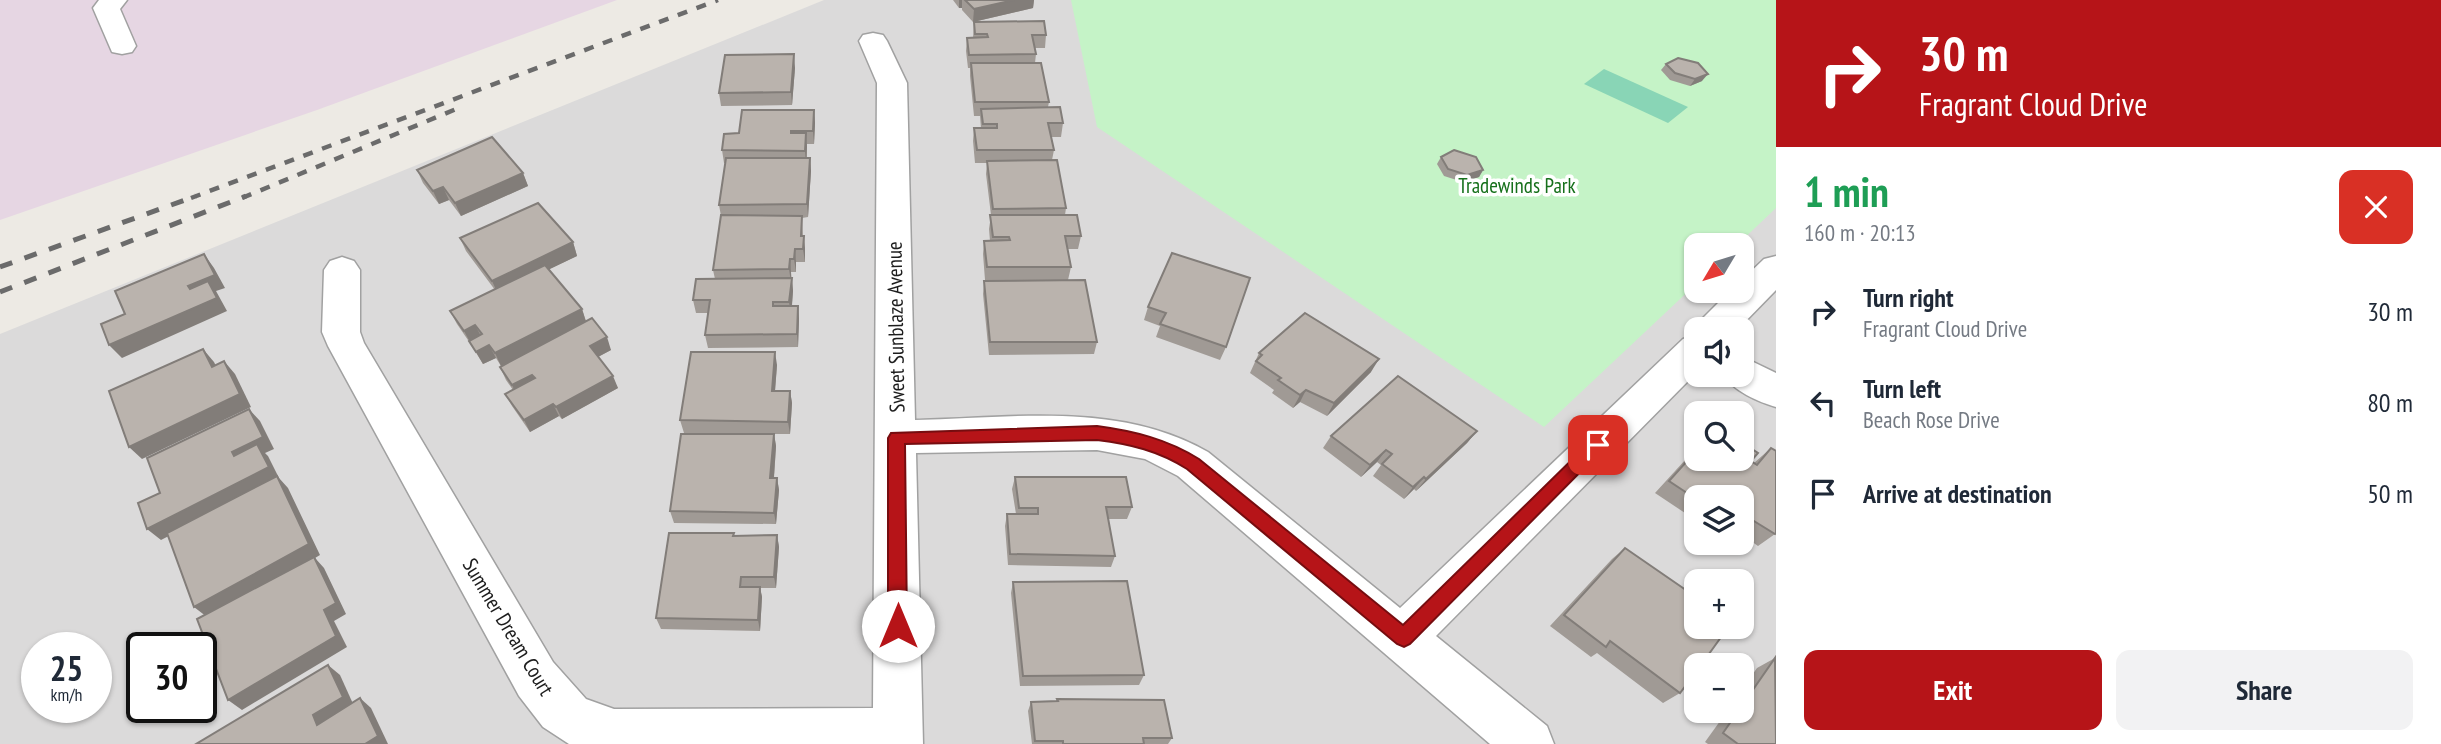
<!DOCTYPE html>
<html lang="en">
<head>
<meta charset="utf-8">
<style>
  :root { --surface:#fff; --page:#f2f2f3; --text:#1f2937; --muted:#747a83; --accent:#b61418 }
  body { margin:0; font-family:"PT Sans Narrow",sans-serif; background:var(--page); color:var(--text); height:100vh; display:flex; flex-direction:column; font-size:26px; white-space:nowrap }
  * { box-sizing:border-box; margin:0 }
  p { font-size:23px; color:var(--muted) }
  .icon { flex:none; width:38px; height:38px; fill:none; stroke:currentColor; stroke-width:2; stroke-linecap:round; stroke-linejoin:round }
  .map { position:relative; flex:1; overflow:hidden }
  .drawer { display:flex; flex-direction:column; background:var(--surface); width:665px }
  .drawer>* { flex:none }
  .banner { background:#b61418; color:#fff; overflow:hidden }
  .needle { width:46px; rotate:232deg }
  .buttons { position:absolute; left:1684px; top:233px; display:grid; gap:14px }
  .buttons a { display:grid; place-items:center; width:70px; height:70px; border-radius:14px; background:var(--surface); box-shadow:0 2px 5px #0004; font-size:35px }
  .speed { position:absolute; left:21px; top:632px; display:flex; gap:14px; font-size:35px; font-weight:700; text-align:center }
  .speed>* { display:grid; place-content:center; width:91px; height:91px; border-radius:50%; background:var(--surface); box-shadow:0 2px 5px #0004; line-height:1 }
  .speed small { font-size:18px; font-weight:400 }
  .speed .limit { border:4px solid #111; border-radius:10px; background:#fff; color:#111 }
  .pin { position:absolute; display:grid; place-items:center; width:60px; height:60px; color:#fff; margin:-30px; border-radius:14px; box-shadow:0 4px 10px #0006 }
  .me { position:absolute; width:77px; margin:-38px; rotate:0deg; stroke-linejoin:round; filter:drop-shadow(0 0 5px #0008) }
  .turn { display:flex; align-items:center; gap:24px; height:147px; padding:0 28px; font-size:32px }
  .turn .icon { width:91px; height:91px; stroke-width:2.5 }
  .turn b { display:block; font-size:49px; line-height:60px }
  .round { display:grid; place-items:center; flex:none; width:74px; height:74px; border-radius:14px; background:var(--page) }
  .headline { display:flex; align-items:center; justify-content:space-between; height:119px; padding:0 28px }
  h1 { font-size:42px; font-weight:700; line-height:52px; color:#1e9e55 }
  .button { display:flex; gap:14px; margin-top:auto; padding:14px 28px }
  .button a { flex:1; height:80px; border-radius:14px; background:var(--accent); color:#fff; font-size:28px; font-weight:700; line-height:80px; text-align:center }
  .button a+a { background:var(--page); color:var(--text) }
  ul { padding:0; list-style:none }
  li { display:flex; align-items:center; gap:21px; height:91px; padding:0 28px }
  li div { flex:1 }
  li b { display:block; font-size:26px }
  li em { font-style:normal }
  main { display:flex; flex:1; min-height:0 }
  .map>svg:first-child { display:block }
  .residential { fill:#dbdada; fill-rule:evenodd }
  .industrial { fill:#e6d6e3 }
  .park { fill:#c5f3c7 }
  .pitch { fill:#89d5b6 }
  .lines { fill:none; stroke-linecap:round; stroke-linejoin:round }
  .minor-casing { stroke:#a1a1a1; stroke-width:3 }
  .minor { fill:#fff; fill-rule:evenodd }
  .rail-far1 { stroke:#6b6b6b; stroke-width:4.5; stroke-dasharray:10 10; stroke-linecap:butt }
  .rail { stroke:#6b6b6b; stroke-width:5; stroke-dasharray:13 13; stroke-linecap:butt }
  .wall { fill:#a09a95 }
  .shaded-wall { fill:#827d79 }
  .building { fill:#bab3ad; stroke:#827d79; stroke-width:2 }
  .route { fill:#b61418; stroke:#760d10; stroke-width:2 }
  .labels { text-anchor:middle; stroke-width:7; stroke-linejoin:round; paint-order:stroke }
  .park-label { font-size:21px; fill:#16701b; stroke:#fff }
  .street-label { font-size:21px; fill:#1d1d1d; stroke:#fff }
</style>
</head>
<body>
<main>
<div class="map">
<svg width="1776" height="744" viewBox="0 0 1776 744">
  <rect width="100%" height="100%" fill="#edeae4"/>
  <path class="residential" d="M 824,0 L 1776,0 L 1776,744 L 0,744 L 0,334 ZM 1696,245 L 1741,245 L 1741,290 L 1696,290 ZM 1696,329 L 1741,329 L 1741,374 L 1696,374 ZM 1696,413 L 1741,413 L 1741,458 L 1696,458 ZM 1696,497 L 1741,497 L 1741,542 L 1696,542 ZM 1696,581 L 1741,581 L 1741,626 L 1696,626 ZM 37,648 L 96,648 L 96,707 L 37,707 ZM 142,648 L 201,648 L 201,707 L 142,707 ZM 1696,665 L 1741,665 L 1741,710 L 1696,710 Z"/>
  <polygon class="industrial" points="0,0 617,0 317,110 0,220"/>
  <polygon class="park" points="1071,0 1776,0 1776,208 1737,245 1696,245 1696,284 1544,427 1097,127"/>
  <polygon class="pitch" points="1604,69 1688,107 1668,123 1584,84"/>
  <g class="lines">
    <defs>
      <g id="minor">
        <polygon points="99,0 127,0 120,9 136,46 132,52 122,54 112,52 93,8"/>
        <path d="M 873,33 L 883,35 L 887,41 L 907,83 L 915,420 C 1013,418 1119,401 1208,452 L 1400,608 L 1683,339 L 1696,335 L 1696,373 L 1436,636 L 1547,726 L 1554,744 L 1490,744 L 1178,476 L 1145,459 L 1097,450 L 916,453 L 923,744 L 569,744 L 543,727 L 519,696 L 328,346 L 322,332 L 324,270 L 330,261 L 342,257 L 354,261 L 360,270 L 360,332 L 364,343 L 553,662 L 586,699 L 614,709 L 873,708 L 877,83 L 859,41 L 863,35 Z"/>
        <polygon points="1776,256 1776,290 1738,329 1696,329 1702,319 1731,290 1741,290 1741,281 1764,259"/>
        <path d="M 1741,356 L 1776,373 L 1776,407 C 1759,402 1732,391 1724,374 L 1741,374 Z"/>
      </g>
    </defs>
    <use href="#minor" class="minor-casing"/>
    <use href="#minor" class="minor"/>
    <g class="rail-far1">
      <polyline points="191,198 718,0"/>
      <polyline points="242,198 461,107"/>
    </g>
    <g class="rail">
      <polyline points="0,267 196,196"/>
      <polyline points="0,292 246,196"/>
    </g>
  </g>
  <g class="wall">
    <polygon points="953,0 1034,0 1033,8 973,22 962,10 962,8 959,8"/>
    <polygon points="974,22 1046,35 1045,48 1035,48 1036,54 1035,63 1049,102 1048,107 1063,123 1061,137 1051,137 1054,150 1052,160 1066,208 1065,215 1081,236 1078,249 1067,249 1071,267 1068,280 1097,342 1094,354 989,355 983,294 984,281 1054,280 985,280 983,254 984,241 990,241 989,229 991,215 986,174 987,163 975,163 973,141 974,128 981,128 980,116 974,116 970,76 970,68 968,68 966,51 967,38 973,38"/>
    <polygon points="1666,64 1702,81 1690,86 1670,80 1661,70"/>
    <polygon points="795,68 792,105 721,106 719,93"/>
    <polygon points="814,110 815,123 814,144 807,144 807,158 810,158 811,171 808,217 802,218 803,236 805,249 805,262 796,262 796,272 791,272 793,291 792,306 798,306 799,319 798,347 708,348 705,335 708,313 696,313 693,300 715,279 713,270 721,216 719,205 725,163 724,163 722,150 739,133"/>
    <polygon points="1441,157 1483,170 1479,177 1463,182 1444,176 1437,164"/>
    <polygon points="417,170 523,173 528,186 461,216 449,200 439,204 423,183"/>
    <polygon points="460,238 573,242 577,256 549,269 582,309 586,321 611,350 598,357 618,388 562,419 559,416 530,432 512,406 505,394 513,390 506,380 500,367 536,348 501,366 496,358 483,364 470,343 457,324 450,311 495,290 466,251"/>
    <polygon points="1172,253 1226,347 1220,360 1156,337 1160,326 1144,320 1148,307"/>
    <polygon points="1259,353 1371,372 1327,416 1300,402 1293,408 1272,393 1274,390 1250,373"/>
    <polygon points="777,365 775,391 790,391 792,403 790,434 774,434 776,446 774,478 777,478 779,490 776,524 674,523 670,511 763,434 684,433 680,420"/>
    <polygon points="1477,431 1467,443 1416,491 1414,489 1404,499 1373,476 1381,465 1377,462 1361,477 1323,448 1331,436"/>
    <polygon points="1696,448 1696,458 1751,461 1754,463 1771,448 1775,534 1758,546 1741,534 1741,497 1696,497 1696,517 1694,519 1655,493"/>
    <polygon points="1015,477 1132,507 1127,519 1108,519 1115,556 1111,567 1008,565 1005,526 1007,514 1016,514 1012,489"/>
    <polygon points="734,533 734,536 777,535 779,547 776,588 760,588 762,597 760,631 661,629 656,618"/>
    <polygon points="1625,548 1680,693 1663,703 1597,653 1591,657 1550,626 1612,559"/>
    <polygon points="1013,582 1144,675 1139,685 1020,686 1011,593"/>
    <polygon points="1775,658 1776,744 1708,744 1705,742 1728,710 1741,710 1741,691 1757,668"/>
    <polygon points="1057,699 1172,738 1168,744 1032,744 1028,711 1031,702 1056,701"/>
  </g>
  <g class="shaded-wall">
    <rect x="959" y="0" width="3" height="8"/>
    <polygon points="1014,0 1034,0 1033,8 973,22 974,9"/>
    <polygon points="794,54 795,68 792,105 791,92"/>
    <polygon points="1708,74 1702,81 1690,86 1695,79"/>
    <polygon points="814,110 815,123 814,144 813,131"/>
    <polygon points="806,133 807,147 806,164 805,151"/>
    <polygon points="810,158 811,171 808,217 807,204"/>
    <polygon points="1483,170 1479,177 1463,182 1467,175"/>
    <polygon points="523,173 528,186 461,216 455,203"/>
    <polygon points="443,187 449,200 439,204 433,191"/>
    <polygon points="804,236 805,249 805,262 803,249"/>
    <polygon points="573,242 577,256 498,294 492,281"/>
    <polygon points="795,249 796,262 796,272 794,259"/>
    <polygon points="204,254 214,268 225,288 216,291 227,311 122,358 109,345 190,289 188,286"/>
    <polygon points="790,259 791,272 791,282 789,269"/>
    <polygon points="792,278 793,291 791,315 789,302"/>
    <polygon points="798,306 799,319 798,347 797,334"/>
    <polygon points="582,309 586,322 501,366 495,353"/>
    <polygon points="475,325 482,338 471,344 464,331"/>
    <polygon points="607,337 611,350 594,359 590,346"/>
    <polygon points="489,345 496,358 483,364 476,352"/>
    <polygon points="203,349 214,362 223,380 212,367"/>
    <polygon points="775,352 777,365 774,403 772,391"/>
    <polygon points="1379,359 1371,372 1327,416 1334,403"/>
    <polygon points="224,361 235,374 251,407 142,459 129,447"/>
    <polygon points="532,375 538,387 518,398 512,385"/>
    <polygon points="613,376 618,388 562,419 556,407"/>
    <polygon points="1306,390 1300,402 1293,408 1300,395"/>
    <polygon points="790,391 792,403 790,434 788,422"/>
    <polygon points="553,404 559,416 530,432 524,420"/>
    <polygon points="249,409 260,421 274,449 265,453 268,456 279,478 288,488 320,555 315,558 324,568 346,614 334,621 347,647 242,710 228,700 207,617 194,607 279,479 161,540 147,529 232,452"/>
    <polygon points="1477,431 1467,443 1416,491 1426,479"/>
    <polygon points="774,434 776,446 773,490 770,478"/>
    <polygon points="1386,450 1377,462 1361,477 1370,465"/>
    <polygon points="1424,477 1414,489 1404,499 1413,487"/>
    <polygon points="777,478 779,490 776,524 774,513"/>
    <polygon points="777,535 779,547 776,588 774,577"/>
    <polygon points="760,587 762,597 760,631 758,620"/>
    <polygon points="328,665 340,675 354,706 317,725 313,715"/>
    <polygon points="360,698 371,708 388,744 365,744"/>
  </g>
  <g class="building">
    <polygon points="965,0 1014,0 974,9"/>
    <polygon points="1044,21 1046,35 1032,35 1036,54 969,55 967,38 988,37 987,34 975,34 974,22"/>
    <polygon points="794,54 791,92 719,93 725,55"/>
    <polygon points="1678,58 1698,63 1708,74 1695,79 1675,73 1666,64"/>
    <polygon points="971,63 1041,63 1049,102 975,102"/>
    <polygon points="1060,107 1063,123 1048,123 1054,150 977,150 974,128 997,128 997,124 983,124 981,109"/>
    <polygon points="742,110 814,110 813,131 791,131 791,133 806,133 805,151 722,150 724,134 739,133"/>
    <polygon points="492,137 523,173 455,203 443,187 433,191 417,170"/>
    <polygon points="1454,150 1476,157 1483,170 1467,175 1448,169 1441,157"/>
    <polygon points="726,158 810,158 807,204 719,205"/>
    <polygon points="1057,160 1066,208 993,209 987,161"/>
    <polygon points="538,203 573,242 492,281 460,238"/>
    <polygon points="721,215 802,216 801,236 804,236 803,249 795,249 794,259 790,259 789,269 713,270"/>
    <polygon points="990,215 1077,215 1081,236 1065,236 1071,267 987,267 984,241 1010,240 1009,237 993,237"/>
    <polygon points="1172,253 1250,278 1226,347 1160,324 1166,313 1148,307"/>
    <polygon points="204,254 215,275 188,286 190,289 208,281 217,298 109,345 101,324 125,314 115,291"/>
    <polygon points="545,265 582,309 495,353 489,345 476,352 469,341 482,334 475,325 464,331 450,311"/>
    <polygon points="792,278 789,302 773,302 773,306 798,306 797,334 705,335 710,300 693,300 696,279"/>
    <polygon points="1085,280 1097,342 990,342 984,281"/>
    <polygon points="1305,313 1379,359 1334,403 1306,390 1300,395 1278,380 1281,378 1256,361 1262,355 1259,353"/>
    <polygon points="592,318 607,337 590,346 613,376 556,407 553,404 524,420 505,394 535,378 532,375 512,385 500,367"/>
    <polygon points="203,349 212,367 224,361 240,394 129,447 109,391"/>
    <polygon points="691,352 775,352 772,391 790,391 788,422 680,420"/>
    <polygon points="1398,376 1477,431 1426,479 1424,477 1413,487 1382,464 1392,454 1386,450 1370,465 1331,436"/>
    <polygon points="249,409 263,437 232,452 234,456 257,444 269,467 147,529 138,503 160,493 147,458"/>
    <polygon points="681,434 774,434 770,478 777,478 774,513 670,511"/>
    <polygon points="1741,442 1758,453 1751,461 1757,465 1771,448 1776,451 1776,533 1775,534 1741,513 1741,497 1696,497 1696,499 1669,481 1696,451 1696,458 1741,458"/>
    <polygon points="277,476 309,544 194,607 167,533"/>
    <polygon points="1015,477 1126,477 1132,507 1106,507 1115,556 1010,554 1007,514 1038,514 1038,508 1019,508"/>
    <polygon points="669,533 734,533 733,536 777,535 774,577 741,577 740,587 760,587 758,620 656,618"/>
    <polygon points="1625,548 1696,597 1696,626 1729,626 1701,665 1696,665 1696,672 1680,693 1610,641 1606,647 1564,615"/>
    <polygon points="314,557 336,603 324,610 336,636 228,700 197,619"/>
    <polygon points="1127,581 1144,675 1023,676 1013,582"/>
    <polygon points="1775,658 1776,744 1738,744 1723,733 1739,710 1741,710 1741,707"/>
    <polygon points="328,665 343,697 313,715 317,725 360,698 378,736 365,744 196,744"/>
    <polygon points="1057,699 1164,700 1172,738 1143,738 1144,744 1063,744 1063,741 1035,741 1031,702 1058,701"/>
  </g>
  <path class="route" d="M 1097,426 C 1134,431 1167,439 1199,459 L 1403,625 L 1592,440 L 1604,440 L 1607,445 L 1410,644 L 1404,647 L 1397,644 L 1187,469 C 1159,451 1130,444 1097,440 L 905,444 L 907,626 L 904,632 L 898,635 L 891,632 L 888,626 L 888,438 L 891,433 Z"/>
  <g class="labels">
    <g class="park-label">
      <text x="1517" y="193">Tradewinds Park</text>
    </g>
    <g class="street-label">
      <text transform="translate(896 327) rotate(-91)" y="7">Sweet Sunblaze Avenue</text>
      <text transform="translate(508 627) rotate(59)" y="7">Summer Dream Court</text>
    </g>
  </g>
</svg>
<div class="buttons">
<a><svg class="needle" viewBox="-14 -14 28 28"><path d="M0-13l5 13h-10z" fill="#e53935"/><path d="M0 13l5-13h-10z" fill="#747a83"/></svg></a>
<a><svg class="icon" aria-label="sound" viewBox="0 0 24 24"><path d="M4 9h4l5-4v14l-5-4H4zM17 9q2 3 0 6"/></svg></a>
<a><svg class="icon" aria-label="search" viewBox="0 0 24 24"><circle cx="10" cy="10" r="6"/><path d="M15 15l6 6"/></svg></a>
<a><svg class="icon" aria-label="layers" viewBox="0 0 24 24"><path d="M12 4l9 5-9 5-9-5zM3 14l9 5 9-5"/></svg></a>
<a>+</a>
<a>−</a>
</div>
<div class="speed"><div>25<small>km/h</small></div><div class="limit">30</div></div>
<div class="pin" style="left:1598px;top:445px;background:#d93025"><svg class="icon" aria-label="arrive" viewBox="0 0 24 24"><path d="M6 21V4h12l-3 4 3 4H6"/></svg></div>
<svg class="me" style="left:898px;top:626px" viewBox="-20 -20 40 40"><circle r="19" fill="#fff"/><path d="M0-13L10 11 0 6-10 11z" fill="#b61418"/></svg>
</div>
<section class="drawer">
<div class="banner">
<div class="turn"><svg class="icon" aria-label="right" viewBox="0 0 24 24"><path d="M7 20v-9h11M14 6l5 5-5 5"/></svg><div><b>30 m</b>Fragrant Cloud Drive</div></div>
</div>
<div class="headline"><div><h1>1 min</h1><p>160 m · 20:13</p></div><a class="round" style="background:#d93025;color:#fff"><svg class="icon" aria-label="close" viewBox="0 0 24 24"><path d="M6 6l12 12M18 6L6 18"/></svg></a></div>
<ul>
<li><svg class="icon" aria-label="right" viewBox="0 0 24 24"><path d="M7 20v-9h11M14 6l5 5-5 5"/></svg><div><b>Turn right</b><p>Fragrant Cloud Drive</p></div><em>30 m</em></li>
<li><svg class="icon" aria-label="left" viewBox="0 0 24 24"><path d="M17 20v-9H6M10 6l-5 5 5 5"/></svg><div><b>Turn left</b><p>Beach Rose Drive</p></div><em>80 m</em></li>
<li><svg class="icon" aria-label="arrive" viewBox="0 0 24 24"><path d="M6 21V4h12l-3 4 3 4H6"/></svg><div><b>Arrive at destination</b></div><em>50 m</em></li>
</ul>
<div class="button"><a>Exit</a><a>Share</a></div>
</section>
</main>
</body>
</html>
